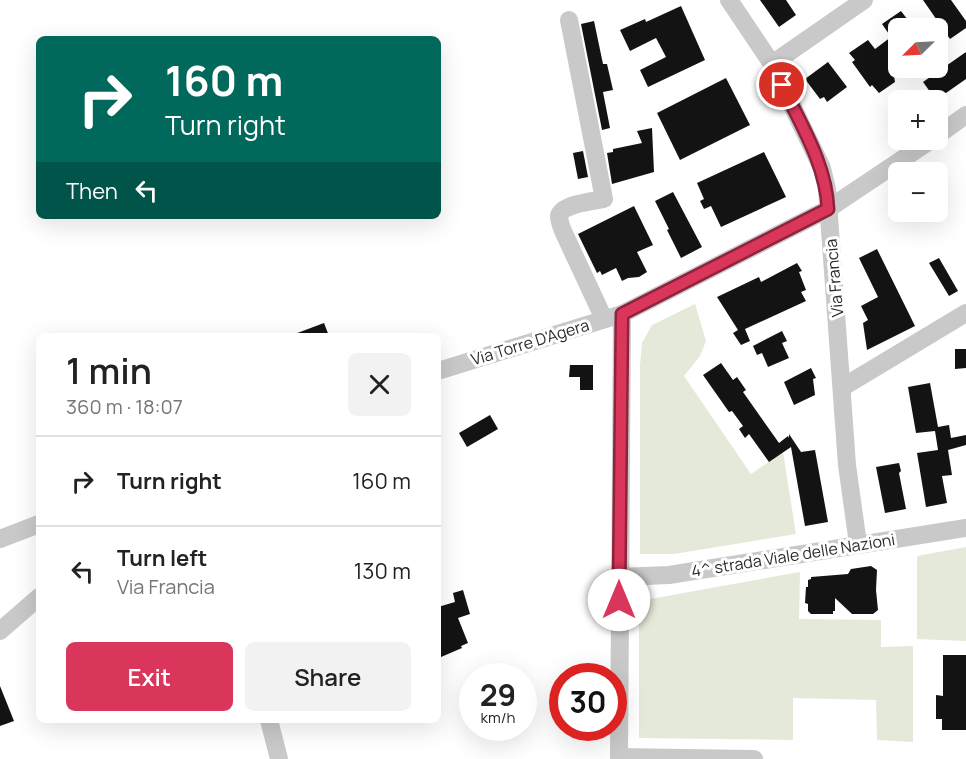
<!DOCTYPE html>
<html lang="en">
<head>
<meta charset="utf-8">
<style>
  :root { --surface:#fff; --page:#f2f2f2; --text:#222; --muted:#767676; --line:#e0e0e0; --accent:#da365b }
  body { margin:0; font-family:Manrope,sans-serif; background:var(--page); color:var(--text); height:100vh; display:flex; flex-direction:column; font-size:22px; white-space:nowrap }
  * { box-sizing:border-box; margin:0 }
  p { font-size:20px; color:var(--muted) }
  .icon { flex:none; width:33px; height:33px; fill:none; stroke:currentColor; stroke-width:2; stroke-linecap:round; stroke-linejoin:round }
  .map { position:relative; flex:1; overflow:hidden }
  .sheet { position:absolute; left:36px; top:333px; width:405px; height:390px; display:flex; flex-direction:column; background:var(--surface); border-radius:9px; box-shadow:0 6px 24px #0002 }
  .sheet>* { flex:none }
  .guide { position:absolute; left:36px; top:36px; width:405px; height:183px; border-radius:9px; box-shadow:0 6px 24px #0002; background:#00695c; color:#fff; overflow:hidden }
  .needle { width:39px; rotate:246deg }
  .fabs { position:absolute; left:888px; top:18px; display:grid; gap:12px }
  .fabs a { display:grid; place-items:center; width:60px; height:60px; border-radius:9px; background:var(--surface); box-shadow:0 6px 24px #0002; font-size:30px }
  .speed { position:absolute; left:459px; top:663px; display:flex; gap:12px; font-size:30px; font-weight:700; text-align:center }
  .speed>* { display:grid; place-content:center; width:78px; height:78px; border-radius:50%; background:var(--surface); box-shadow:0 6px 24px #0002; line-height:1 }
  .speed small { font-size:15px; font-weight:400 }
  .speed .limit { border:9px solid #d22; background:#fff; color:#111 }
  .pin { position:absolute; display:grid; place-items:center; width:51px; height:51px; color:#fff; margin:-26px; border:3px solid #fff; border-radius:50%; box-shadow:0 2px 6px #0007 }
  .me { position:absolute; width:66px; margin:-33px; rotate:0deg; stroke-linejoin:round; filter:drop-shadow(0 0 4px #0008) }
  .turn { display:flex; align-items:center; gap:21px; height:126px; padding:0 30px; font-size:27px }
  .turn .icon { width:78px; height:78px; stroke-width:2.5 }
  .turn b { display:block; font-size:42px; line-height:51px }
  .then { display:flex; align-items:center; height:57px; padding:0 30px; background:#0003; gap:12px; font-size:22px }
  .round { display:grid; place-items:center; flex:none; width:63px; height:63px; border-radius:9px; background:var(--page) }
  .headline { display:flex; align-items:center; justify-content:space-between; height:102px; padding:0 30px }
  h1 { font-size:36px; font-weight:600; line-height:45px }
  .button { display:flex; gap:12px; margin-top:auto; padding:12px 30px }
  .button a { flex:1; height:69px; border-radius:9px; background:var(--accent); color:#fff; font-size:24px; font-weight:600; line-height:69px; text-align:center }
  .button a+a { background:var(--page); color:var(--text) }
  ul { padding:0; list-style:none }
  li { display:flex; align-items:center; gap:18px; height:90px; padding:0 30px; border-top:2px solid var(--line) }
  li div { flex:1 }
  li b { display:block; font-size:22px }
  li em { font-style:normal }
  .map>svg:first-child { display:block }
  .green { fill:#e4e9d9 }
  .building { fill:#131313 }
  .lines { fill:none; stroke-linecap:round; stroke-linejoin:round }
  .minor { stroke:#c9c9c9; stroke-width:18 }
  .route-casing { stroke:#8e233b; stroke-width:15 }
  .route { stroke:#da365b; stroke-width:10 }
  .labels { text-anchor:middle; stroke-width:6; stroke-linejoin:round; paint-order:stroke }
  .street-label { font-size:16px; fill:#2c2c2c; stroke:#fff }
</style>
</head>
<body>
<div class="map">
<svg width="966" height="759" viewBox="0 0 966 759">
  <rect width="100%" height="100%" fill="#fff"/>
  <g class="green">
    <polygon points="695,304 706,341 700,356 684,376 751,474 783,452 796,534 674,554 640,554 640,365 642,343 652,325"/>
    <polygon points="966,547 966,641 917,639 917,556"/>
    <polygon points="800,572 799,619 881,620 881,647 913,646 913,742 877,740 876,700 793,698 793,740 639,738 639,601"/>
  </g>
  <g class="building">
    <polygon points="760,0 786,0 796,15 779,27"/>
    <polygon points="923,0 951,0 966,21 966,28 950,39"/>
    <polygon points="681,6 705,60 648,87 640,70 666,57 656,38 630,51 620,30 645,19 646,22"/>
    <polygon points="901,11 914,28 898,28 898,72 894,76 895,82 879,93 872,85 870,87 852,62 855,60 849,53 868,40 875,49 891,37 882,24"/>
    <polygon points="594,21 603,64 607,64 613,90 603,92 610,128 602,130 581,24"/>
    <polygon points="966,52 966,79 936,100 923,82"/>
    <polygon points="828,62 847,87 827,102 824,97 820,99 805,79"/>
    <polygon points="726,78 750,125 680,160 657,113"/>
    <polygon points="652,128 654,172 612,184 607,153 613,152 613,149 642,143 637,131"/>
    <polygon points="583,151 588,177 578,179 573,153"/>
    <polygon points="764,152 786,197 721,227 711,206 704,209 700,201 704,199 697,183"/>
    <polygon points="673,192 702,247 681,258 667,230 669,229 655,201"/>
    <polygon points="634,206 653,245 637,252 647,272 639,277 628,278 622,281 616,268 602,275 600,271 597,273 578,234"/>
    <polygon points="877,249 915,326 867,350 863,323 868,320 861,306 878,297 859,258"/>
    <polygon points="939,258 958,291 949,296 929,263"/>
    <polygon points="797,263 802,271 799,272 806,290 801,292 806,301 745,329 750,341 741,345 733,333 738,330 717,297 759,277 761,282"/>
    <polygon points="324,323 329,336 292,336 292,335"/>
    <polygon points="782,331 787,341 782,343 789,358 768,367 762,353 757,355 753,346"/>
    <polygon points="955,349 966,349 966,368 955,369"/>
    <polygon points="721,363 733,380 737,377 746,390 743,392 779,443 788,436 789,438 789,434 801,452 815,450 828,522 805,526 791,447 769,462 749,434 745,438 739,429 743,426 732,411 729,412 703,375"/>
    <polygon points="570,365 593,365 593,390 580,390 580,377 569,377"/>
    <polygon points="811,368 816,378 813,379 815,395 794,405 784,382"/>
    <polygon points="930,383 938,427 949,425 951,438 966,435 966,445 948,450 952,475 942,476 947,503 926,507 917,453 938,450 935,431 916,433 908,387"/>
    <polygon points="490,415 498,429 467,447 459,433"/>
    <polygon points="899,463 901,471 899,473 906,509 885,513 876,467"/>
    <polygon points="871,566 877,570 876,590 878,610 873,614 852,614 835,598 835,611 833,611 833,614 811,614 808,611 808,604 805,603 806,587 808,587 808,580 811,579 811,577 848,574 851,569"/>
    <polygon points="463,590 470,614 458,618 468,643 461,646 462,648 441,657 438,649 438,607 455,602 453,593"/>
    <polygon points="943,655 966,655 966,730 942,730 942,719 936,719 936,695 943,696"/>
    <polygon points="0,686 14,721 0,726"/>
  </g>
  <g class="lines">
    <g class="minor">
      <polyline points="729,0 772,64 822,168 827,189 847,465 858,544"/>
      <path d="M 569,20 L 604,199 C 594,201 561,204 559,216 C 559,221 561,226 563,231 L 604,319"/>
      <polyline points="772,64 864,0"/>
      <polyline points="938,135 966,115"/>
      <polyline points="438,371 622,314 828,209 931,140"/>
      <polyline points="843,387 966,313"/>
      <polyline points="0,539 39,524"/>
      <polyline points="619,577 669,575 966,528"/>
      <polyline points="0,631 39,597"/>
      <polyline points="269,720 279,759"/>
      <polyline points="619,757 754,759"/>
      <polyline points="619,759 622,314"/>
    </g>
  </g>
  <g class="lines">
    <defs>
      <path id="route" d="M 619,600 L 622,314 L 828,209 C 826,164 801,125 782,85"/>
    </defs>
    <use href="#route" class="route-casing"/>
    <use href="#route" class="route"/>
  </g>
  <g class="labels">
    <g class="street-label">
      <text transform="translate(834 278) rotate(-95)" y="6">Via Francia</text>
      <text transform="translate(530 342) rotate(-17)" y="6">Via Torre D'Agera</text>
      <text transform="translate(793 555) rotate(-9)" y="6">4^ strada Viale delle Nazioni</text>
    </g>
  </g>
</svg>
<div class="fabs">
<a><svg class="needle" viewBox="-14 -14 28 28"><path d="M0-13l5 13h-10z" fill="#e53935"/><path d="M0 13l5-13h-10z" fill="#767676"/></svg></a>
<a>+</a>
<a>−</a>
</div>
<div class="speed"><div>29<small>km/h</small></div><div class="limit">30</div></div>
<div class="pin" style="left:782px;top:85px;background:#d93025"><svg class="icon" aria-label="arrive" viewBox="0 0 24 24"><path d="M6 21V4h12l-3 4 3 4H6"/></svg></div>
<svg class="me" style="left:619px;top:600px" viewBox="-20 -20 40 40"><circle r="19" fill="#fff"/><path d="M0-13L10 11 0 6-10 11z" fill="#da365b"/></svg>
<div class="guide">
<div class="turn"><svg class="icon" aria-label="right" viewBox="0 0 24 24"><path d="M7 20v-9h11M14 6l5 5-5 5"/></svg><div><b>160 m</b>Turn right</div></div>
<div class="then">Then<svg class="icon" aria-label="left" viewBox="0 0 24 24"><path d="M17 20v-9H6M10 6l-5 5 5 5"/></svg></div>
</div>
<section class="sheet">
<div class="headline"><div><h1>1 min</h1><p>360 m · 18:07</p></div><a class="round"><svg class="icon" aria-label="close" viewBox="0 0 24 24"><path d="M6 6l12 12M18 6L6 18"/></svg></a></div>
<ul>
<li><svg class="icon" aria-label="right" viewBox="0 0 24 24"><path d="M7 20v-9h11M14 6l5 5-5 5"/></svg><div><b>Turn right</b></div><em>160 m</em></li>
<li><svg class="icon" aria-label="left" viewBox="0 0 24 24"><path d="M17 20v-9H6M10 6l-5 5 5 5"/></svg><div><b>Turn left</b><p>Via Francia</p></div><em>130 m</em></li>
</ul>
<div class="button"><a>Exit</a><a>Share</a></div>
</section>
</div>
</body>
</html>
